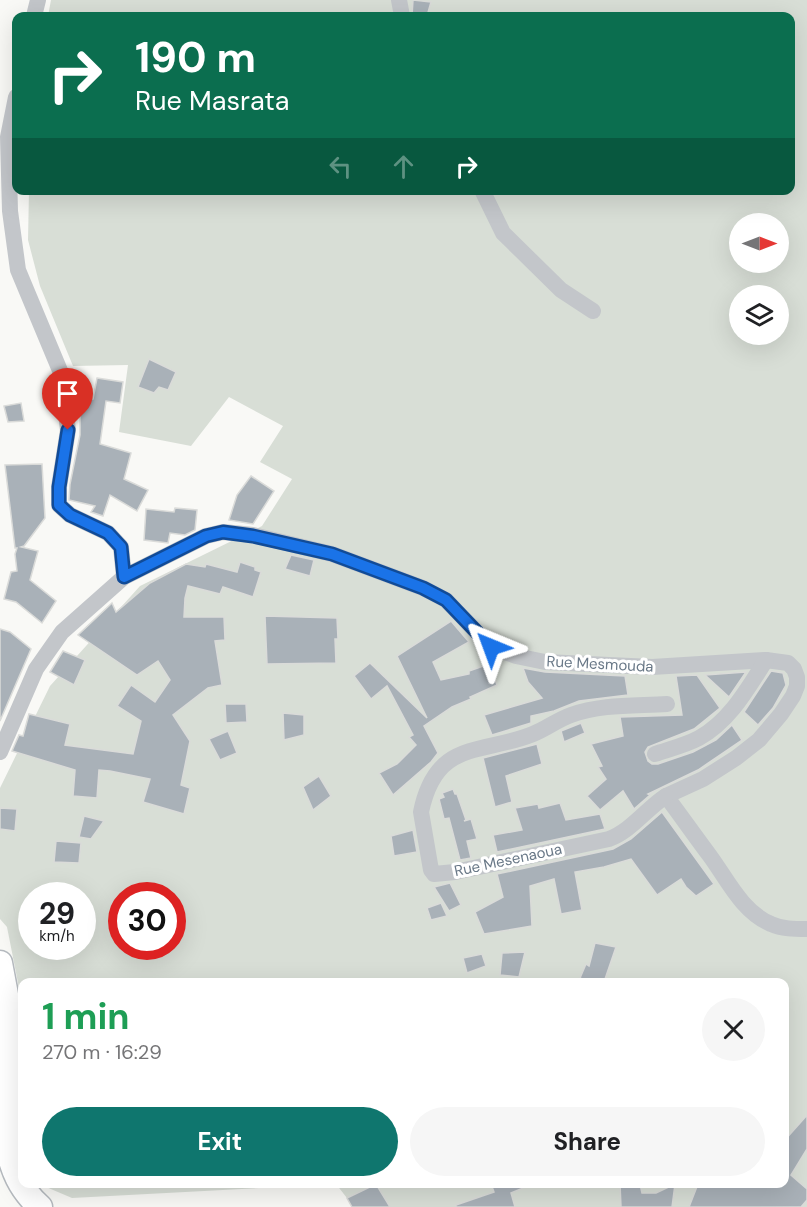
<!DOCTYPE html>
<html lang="en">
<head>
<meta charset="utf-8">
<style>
  :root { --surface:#fff; --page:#f6f6f6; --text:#202124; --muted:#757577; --accent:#0f766e }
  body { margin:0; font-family:"DM Sans",sans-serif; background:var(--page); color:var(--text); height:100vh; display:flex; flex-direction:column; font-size:22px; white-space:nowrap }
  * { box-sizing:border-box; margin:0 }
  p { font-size:20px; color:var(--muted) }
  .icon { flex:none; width:33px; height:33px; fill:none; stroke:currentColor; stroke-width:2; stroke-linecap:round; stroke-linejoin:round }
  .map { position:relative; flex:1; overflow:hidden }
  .panel { position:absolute; left:18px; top:978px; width:771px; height:210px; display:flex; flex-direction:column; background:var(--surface); border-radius:12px; box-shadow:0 6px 24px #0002 }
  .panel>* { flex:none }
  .guide { position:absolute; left:12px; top:12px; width:783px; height:183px; border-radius:12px; box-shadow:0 6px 24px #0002; background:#0b6e4f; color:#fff; overflow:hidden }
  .needle { width:39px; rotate:90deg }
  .tools { position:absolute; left:729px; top:213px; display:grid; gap:12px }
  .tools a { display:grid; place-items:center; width:60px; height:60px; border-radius:50%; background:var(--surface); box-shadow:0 6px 24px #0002; font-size:30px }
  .speed { position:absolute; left:18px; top:882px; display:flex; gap:12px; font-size:30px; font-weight:700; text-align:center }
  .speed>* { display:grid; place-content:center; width:78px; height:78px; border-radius:50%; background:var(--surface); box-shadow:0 6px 24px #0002; line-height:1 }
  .speed small { font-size:15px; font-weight:400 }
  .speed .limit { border:9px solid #d22; background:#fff; color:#111 }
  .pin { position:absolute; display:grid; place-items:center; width:51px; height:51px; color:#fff; margin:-62px -26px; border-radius:50% 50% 50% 0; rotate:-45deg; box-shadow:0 0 6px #0007 }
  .pin .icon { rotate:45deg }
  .me { position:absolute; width:66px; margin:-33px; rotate:316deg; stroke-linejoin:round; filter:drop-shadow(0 0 4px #0008) }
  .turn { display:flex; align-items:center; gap:21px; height:126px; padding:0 24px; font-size:27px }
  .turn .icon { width:78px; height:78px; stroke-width:2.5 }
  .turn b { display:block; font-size:42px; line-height:51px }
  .lanes { display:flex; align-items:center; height:57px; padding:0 24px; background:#0003; justify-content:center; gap:30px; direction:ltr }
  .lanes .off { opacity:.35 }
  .round { display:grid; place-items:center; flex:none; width:63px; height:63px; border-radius:32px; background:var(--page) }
  .head { display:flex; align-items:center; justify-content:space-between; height:102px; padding:0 24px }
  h1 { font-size:36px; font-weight:700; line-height:45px; color:#1e9e55 }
  .cta { display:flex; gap:12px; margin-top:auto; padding:12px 24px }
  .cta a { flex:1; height:69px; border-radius:36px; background:var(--accent); color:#fff; font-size:24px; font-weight:700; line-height:69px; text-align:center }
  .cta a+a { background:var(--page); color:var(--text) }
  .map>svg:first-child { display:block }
  .green { fill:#d8ded6; fill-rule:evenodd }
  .building { fill:#a9b1b8; stroke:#dadbd9; stroke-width:1.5 }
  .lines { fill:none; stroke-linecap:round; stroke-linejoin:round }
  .secondary-casing { stroke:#b5babf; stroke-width:27 }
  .minor { stroke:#c3c6ca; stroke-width:16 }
  .secondary { stroke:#fff; stroke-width:24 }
  .route-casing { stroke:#114b97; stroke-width:15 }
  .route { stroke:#1a73e8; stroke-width:10 }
  .labels { text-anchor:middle; stroke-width:6; stroke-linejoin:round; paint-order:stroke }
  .street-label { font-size:15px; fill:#697887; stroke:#fff }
</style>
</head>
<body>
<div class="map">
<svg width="807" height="1207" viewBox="0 0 807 1207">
  <rect width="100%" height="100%" fill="#f9f9f6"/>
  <path class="green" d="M 51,0 L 807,0 L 807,1207 L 354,1207 L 336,1184 L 72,1198 L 39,1184 L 784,1184 L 784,982 L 22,982 L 22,1003 L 7,927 L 0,919 L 0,788 L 50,686 L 140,586 L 262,526 L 292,479 L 260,462 L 283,426 L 229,397 L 191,446 L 119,432 L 128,365 L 73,366 L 40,286 L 28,240 L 29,191 L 790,190 L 790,16 L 48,16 ZM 740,224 L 778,224 L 778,262 L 740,262 ZM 740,296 L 778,296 L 778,334 L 740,334 ZM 32,896 L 82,896 L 82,946 L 32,946 ZM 122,896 L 172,896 L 172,946 L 122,946 Z"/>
  <g class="building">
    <polygon points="413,0 431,2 427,16 412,16"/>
    <polygon points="149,359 176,372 168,390 159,387 154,393 138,387"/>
    <polygon points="97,378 123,382 120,403 106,401 100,444 131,453 124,479 148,490 137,511 110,495 103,516 91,512 95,506 69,500 70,484 80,435 80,405 85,406 86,398 93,399"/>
    <polygon points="21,403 24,421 8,422 4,406"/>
    <polygon points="42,464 45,518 24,546 21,547 38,551 30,580 56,601 42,623 16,602 4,599 11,572 17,571 15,554 17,548 15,548 5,465"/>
    <polygon points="251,476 274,491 253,524 229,520 237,495"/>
    <polygon points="175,508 197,510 195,530 185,535 170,533 168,543 144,540 146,509 174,512"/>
    <polygon points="291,555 314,560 310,576 285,569"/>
    <polygon points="240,562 255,567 255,570 261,572 253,597 223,587 220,594 188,586 185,598 184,617 224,617 225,640 215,641 222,685 208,688 173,715 190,741 181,785 190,788 184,814 143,802 150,779 110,771 99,770 97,798 73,796 75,770 12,751 19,735 23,736 29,714 70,724 65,745 133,754 141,721 117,706 131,685 155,702 170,680 158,661 137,675 78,635 112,603 116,612 150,583 186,564 205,567 206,564 237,572"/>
    <polygon points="265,616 337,618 338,639 335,639 336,663 267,664"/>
    <polygon points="451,621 469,642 433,662 441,680 469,674 469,671 489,664 497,685 470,697 471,699 452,707 424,726 438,753 431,762 393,795 379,773 397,764 416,745 409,737 413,735 387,686 371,699 354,676 370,663 427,718 397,656"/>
    <polygon points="0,629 10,632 31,649 0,721"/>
    <polygon points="63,651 85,660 74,685 50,672"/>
    <polygon points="523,668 545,672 625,676 628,695 579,701 554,711 531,716 531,723 492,735 484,715 542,698 528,682"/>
    <polygon points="771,671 783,673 786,685 773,708 758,725 744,712"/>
    <polygon points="746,672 729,697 705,675"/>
    <polygon points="697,675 720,708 694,729 648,747 645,752 648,761 652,764 658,764 693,752 716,740 732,725 742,740 698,770 648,794 650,795 634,809 623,791 600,810 587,796 606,779 598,767 602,766 591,744 623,736 620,717 682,715 676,676"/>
    <polygon points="225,704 246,704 247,722 226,723"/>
    <polygon points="283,713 304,715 304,735 284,740"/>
    <polygon points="581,723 585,733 564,742 561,731"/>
    <polygon points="228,731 237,753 220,760 209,739"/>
    <polygon points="537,744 542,764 506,776 512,802 495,807 483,758"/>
    <polygon points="319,776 331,796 313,810 303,787"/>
    <polygon points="453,789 455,794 457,794 466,820 464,821 471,819 477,839 467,841 471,858 460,860 449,818 444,819 439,799 444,797 442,793"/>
    <polygon points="560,803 566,820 600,814 605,829 497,852 493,835 522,830 515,808 538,804 539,808"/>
    <polygon points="0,808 17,809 15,831 0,829"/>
    <polygon points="662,812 714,884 696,896 686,887 681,879 657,895 631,859 604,867 575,872 582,910 561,914 554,879 530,886 532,926 484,934 475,912 503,897 497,874 613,849 631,839"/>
    <polygon points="84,816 104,821 91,839 79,837"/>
    <polygon points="413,830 417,852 394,856 391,836"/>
    <polygon points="56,841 81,843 79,863 54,862"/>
    <polygon points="450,883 461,905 449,911 434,887"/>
    <polygon points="441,903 447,916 431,920 427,908"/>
    <polygon points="595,943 616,947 604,982 589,982 580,978 586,964 589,966"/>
    <polygon points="525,952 519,977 500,975 502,953"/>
    <polygon points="482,954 486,966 467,973 463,958"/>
    <polygon points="807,1115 807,1149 791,1175 807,1189 807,1200 801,1207 689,1207 698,1184 784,1184 784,1141"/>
    <polygon points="376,1184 390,1207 352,1207 347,1198"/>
    <polygon points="491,1184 533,1184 511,1193 515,1207 456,1207 456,1205 494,1192"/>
    <polygon points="620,1184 640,1184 642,1193 656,1193 675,1184 672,1207 621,1207"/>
  </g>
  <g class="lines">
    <defs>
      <path id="secondary" d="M 0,963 L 7,1000 L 7,1144 C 12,1170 20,1189 40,1207"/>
    </defs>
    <use href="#secondary" class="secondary-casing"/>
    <g class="minor">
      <polyline points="399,0 402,16"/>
      <polyline points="34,16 38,0"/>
      <polyline points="16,97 8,137 10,211 18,270 61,373 68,430 59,487 59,505 70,515 108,533 121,547 124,577"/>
      <polyline points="482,190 503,233 561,290 593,311"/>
      <path d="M 0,752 L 36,669 L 62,632 L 124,577 L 206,536 L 223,532 L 253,535 L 332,554 L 423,588 L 446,600 L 491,647 L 516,656 L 545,662 L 652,667 L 766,660 L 788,663 L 794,669 L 797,677 L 797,686 L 793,696 L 781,714 L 759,740 L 736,758 L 703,779 L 666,796 C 681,816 695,836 710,856 C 727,879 742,912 771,924 C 782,929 794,929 807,929"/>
      <path d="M 655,754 C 670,749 686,745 699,738 C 730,721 748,688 766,660"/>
      <path d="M 666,796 C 646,809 631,831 609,839 L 455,872 L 434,874 L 431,870 L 421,812 C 436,739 481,755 533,734 C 546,729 557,720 571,715 C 601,704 635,706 667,704"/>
    </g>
    <use href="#secondary" class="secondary"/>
  </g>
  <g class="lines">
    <defs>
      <polyline id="route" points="68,430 59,487 59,505 70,515 108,533 121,547 124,577 206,536 223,532 253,536 332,554 423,588 446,600 491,647"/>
    </defs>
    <use href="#route" class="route-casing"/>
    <use href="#route" class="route"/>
  </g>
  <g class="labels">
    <g class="street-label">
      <text transform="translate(600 664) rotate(3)" y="5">Rue Mesmouda</text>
      <text transform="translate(508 860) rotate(-12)" y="5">Rue Mesenaoua</text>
    </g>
  </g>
</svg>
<div class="tools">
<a><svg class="needle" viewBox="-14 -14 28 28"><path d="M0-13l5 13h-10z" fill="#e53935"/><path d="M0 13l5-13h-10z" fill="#757577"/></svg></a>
<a><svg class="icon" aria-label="layers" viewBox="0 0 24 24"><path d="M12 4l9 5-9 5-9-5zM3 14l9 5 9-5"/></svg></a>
</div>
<div class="speed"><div>29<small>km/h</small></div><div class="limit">30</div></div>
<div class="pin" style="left:68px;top:430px;background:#d93025"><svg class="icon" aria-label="arrive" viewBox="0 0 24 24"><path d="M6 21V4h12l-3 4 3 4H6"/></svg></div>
<svg class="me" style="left:491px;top:647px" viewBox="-20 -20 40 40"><path d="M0-17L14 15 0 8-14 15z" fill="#1a73e8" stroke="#fff" stroke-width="4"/></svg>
<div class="guide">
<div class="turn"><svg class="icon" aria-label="right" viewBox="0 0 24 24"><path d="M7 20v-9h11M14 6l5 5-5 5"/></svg><div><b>190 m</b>Rue Masrata</div></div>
<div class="lanes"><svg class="icon off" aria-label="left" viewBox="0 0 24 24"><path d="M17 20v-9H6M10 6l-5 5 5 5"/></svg><svg class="icon off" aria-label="ahead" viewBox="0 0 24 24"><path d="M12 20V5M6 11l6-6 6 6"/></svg><svg class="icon" aria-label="right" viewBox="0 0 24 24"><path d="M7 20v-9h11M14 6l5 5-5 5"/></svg></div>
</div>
<section class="panel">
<div class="head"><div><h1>1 min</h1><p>270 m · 16:29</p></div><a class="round"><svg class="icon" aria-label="close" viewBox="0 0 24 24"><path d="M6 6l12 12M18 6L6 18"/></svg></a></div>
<div class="cta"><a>Exit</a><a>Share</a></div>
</section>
</div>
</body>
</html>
